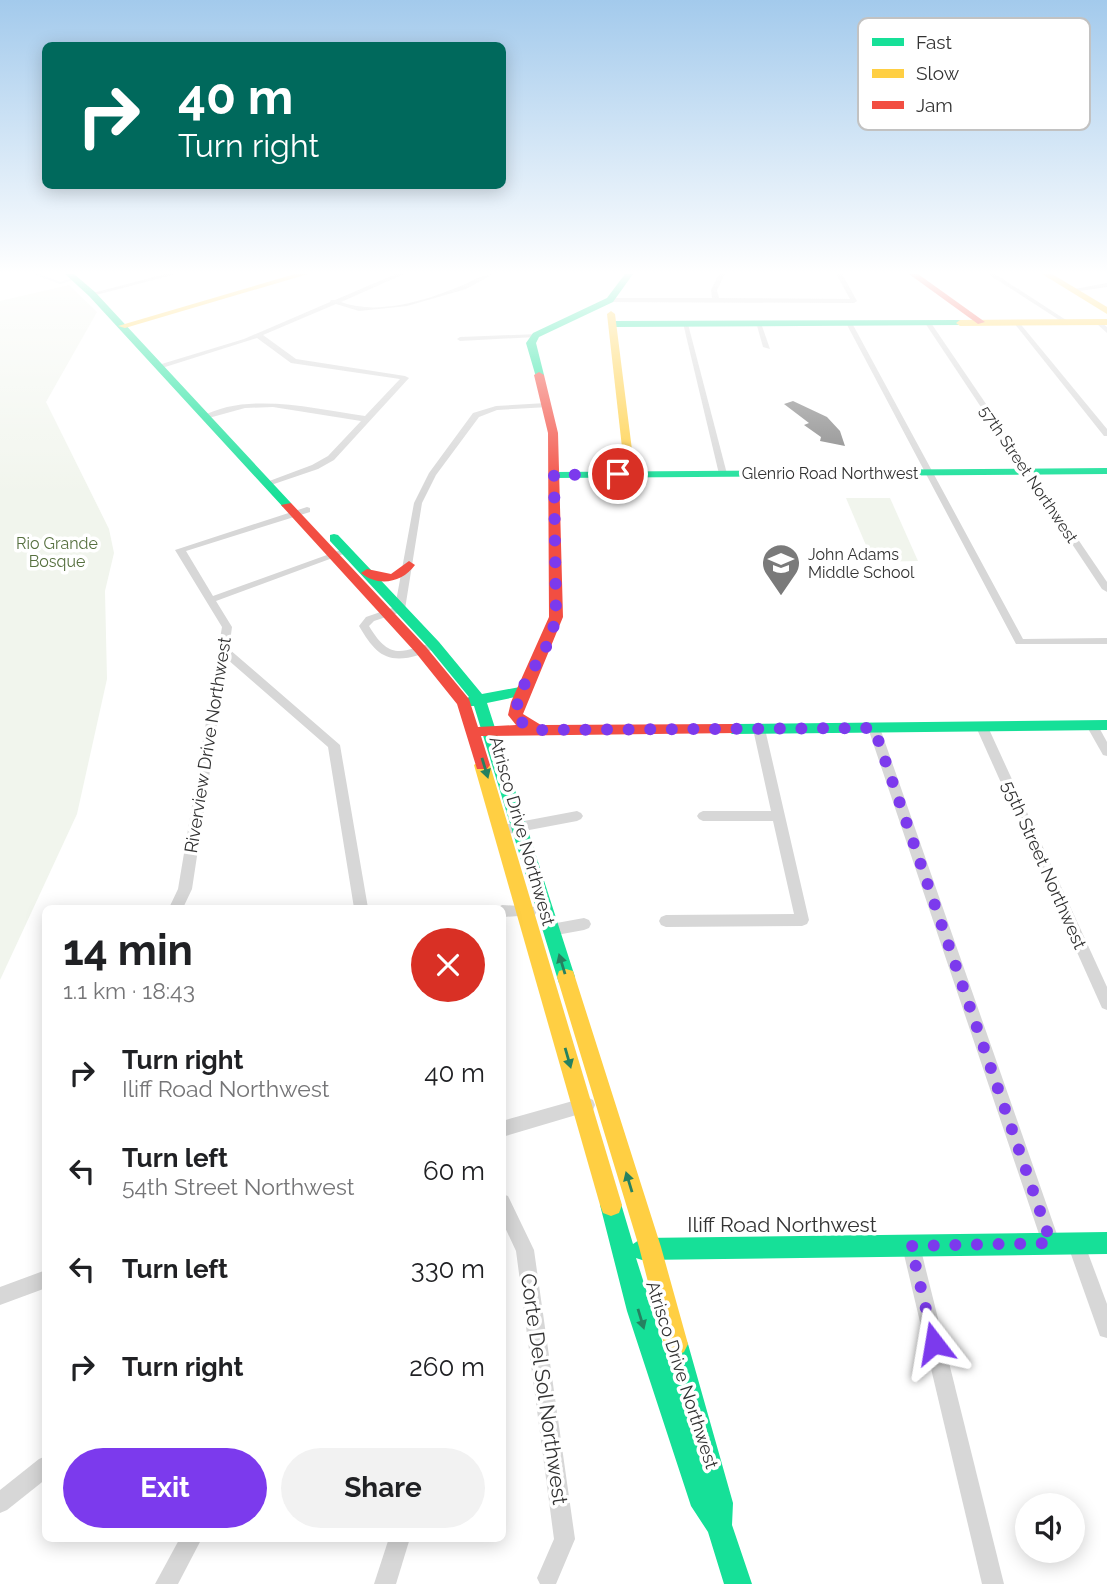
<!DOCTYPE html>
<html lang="en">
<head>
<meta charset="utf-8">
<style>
  :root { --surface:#fff; --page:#f2f2f2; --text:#202124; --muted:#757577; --accent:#7c3aed }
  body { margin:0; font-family:Raleway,sans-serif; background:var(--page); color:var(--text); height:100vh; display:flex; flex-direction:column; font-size:26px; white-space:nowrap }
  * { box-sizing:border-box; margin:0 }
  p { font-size:23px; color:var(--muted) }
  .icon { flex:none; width:38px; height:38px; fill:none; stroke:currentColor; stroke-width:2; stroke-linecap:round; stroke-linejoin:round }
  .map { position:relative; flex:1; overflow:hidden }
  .side { position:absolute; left:42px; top:905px; width:464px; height:637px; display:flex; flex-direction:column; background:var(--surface); border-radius:10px; box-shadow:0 4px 18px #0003 }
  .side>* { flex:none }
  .hud { position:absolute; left:42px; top:42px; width:464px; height:147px; border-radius:10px; box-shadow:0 4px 18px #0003; background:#00695c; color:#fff; overflow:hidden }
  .tools { position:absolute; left:1015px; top:1493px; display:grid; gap:14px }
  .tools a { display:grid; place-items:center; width:70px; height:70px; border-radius:50%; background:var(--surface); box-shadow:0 4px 18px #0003; font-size:35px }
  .pin { position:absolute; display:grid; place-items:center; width:60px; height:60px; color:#fff; margin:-30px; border:4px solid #fff; border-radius:50%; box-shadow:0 2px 7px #0007 }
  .me { position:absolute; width:77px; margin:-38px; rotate:346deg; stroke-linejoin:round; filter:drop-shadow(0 0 5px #0008) }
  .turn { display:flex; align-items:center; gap:24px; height:147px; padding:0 21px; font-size:32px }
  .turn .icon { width:91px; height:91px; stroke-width:2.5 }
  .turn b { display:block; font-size:49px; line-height:60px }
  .round { display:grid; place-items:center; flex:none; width:74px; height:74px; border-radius:37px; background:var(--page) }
  .headline { display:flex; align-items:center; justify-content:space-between; height:119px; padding:0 21px }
  h1 { font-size:42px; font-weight:700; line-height:52px }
  .button { display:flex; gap:14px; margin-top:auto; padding:14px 21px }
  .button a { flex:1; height:80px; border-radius:42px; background:var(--accent); color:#fff; font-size:28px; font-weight:700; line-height:80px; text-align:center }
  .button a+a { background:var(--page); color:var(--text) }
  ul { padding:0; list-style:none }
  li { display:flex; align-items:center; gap:21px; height:98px; padding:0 21px }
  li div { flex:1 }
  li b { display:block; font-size:26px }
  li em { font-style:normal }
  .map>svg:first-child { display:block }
  .green { fill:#f1f5ed }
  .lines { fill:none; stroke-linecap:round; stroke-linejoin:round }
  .stream { stroke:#ddebf3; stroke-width:2 }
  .building { fill:#818181 }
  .street { fill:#d7d7d7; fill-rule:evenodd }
  .fast { fill:#16e098; fill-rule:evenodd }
  .slow { fill:#ffcf43; fill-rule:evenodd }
  .jam { fill:#f24e42; fill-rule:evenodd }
  .oneway { fill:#268160 }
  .route { stroke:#7c3aed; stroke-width:12; stroke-dasharray:0 21.6 }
  .labels { text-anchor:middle; stroke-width:7; stroke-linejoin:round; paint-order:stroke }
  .far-street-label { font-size:16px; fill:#333; stroke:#fff }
  .far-park-label { font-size:16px; fill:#56703f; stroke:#fff }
  .far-poi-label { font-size:16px; fill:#333; stroke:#fff; text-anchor:start }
  .street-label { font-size:18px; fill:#333; stroke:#fff }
  .near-street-label { font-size:21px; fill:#333; stroke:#fff }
  .key { fill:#fff; stroke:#c2c2c2; stroke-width:2 }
  .key-label { font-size:19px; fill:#333 }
</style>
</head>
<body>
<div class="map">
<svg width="1107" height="1584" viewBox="0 0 1107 1584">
  <rect width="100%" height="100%" fill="#fff"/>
  <g class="green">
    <polygon points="69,285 97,312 46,402 109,529 114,553 105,591 107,679 77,814 0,980 0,301"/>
    <polygon points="846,498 890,498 918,561 873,562"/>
  </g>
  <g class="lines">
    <polyline class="stream" points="36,274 60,283 70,280"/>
  </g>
  <polygon class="building" points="793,401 827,417 840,431 845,446 820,441 821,437 804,425 809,423 784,404"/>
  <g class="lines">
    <g class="street">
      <polygon points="165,274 176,274 92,296 89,294"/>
      <path d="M 396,274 L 404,274 L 341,302 C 378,316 428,300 463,285 C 473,281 482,274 493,274 L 466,289 L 407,306 L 359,311 L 336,304 L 263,335 L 296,359 L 405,376 L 409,378 L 334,460 L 318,469 L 271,485 L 264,483 L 312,465 L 328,456 L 361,421 L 273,407 L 245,408 L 205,419 L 201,417 C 247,391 316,409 365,416 L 400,379 L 291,363 L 257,338 L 162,368 L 155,366 L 244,339 L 330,302 L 331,300 L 335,300 Z"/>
      <polygon points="719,274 725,274 717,290 719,298 850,299 836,274 842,274 857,301 854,303 610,302 607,300 610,298 712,298 711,290"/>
      <polygon points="988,274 995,274 1069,322 1064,323"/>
      <polygon points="1107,283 1107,287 1072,292 1069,290"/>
      <polygon points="928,321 931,323 1107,582 1107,592 1102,589 925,323"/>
      <polygon points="1014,321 1018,321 1107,429 1107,436 1104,436 1014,323"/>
      <polygon points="1096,321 1100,321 1107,327 1107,333 1096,323"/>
      <polygon points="756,322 761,323 770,349 763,347"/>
      <polygon points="847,322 852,323 1023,639 1107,638 1107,644 1016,644 846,323"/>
      <polygon points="683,323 688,324 727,474 726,476 719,474"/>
      <polygon points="538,334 538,336 536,337 460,341 457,339 460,337"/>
      <path d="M 546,403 L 550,405 L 549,407 L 497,410 L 479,417 L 436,475 L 422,503 L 405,609 L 404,611 L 374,621 L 369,626 C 390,661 401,652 434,642 L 439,645 C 434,650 426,652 419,655 C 386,665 375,653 359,626 L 366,617 L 395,607 L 414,503 L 429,473 L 473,413 L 496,406 Z"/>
      <polygon points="307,507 310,508 310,512 186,551 213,596 338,551 341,550 346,553 216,601 232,627 229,649 340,745 368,908 354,908 328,747 227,659 192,889 183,908 169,908 178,889 222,627 175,550"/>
      <polygon points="1092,721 1096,722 1107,742 1107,756 1103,755 1086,725"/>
      <polygon points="982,723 988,727 1107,987 1107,1010 1102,1008 976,727"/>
      <polygon points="874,724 880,728 1060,1243 1057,1249 1051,1252 1045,1249 1042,1243 868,728"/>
      <polygon points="759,725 765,729 809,920 807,924 802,926 666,927 661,925 659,921 661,917 666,915 794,914 773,821 703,821 699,819 697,816 699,813 703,811 771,811 753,729"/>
      <polygon points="577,811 581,813 583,816 581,819 577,821 503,835 499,834 497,830 499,826 503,825"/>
      <polygon points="502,905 535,907 537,911 535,915 502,917 502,908 497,908"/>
      <polygon points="584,918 589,920 591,924 589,928 584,930 551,936 546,934 544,930 546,926 551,924"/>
      <polygon points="587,1097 593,1100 595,1105 593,1110 502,1137 502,1121"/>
      <polygon points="502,1194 508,1196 534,1250 575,1539 556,1584 540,1584 537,1578 554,1539 516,1251 502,1221"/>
      <polygon points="1076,1234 1082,1237 1107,1304 1107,1338 1100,1336 1067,1243 1070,1237"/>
      <polygon points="911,1237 917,1240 920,1246 1004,1584 982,1584 902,1246 905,1240"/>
      <polygon points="46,1270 46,1288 0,1305 0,1287"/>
      <polygon points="46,1456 46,1479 7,1510 0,1513 0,1490 39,1459"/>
      <polygon points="180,1538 202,1538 178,1584 155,1584"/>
      <polygon points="389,1538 410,1538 396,1584 374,1584"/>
    </g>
    <g class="fast">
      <polygon points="65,274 74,274 95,292 291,503 291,507 283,507 89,296"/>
      <polygon points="625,274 633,274 613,302 539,337 536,343 544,375 536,377 526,343 533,333 607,298"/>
      <polygon points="960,320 964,323 963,325 613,327 609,324 613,321"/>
      <polygon points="1107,468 1107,474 554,478 548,475 554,472"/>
      <polygon points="334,534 338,535 439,642 482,694 520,687 527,692 525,695 487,703 575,977 573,983 566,985 559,983 557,977 474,706 464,706 462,702 469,697 429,648 330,541 330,535"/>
      <polygon points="1107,720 1107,730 732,734 725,729 732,724"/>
      <polygon points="611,1194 619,1197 633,1244 642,1238 1107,1232 1107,1254 642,1260 636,1258 672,1372 664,1344 668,1336 676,1332 684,1336 688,1344 733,1503 732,1525 752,1584 724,1584 708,1532 691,1506 627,1311 600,1205 603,1197"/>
    </g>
    <g class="slow">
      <polygon points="295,274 308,274 125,328 118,326"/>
      <polygon points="1042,274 1052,274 1107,307 1107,314"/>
      <polygon points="611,311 615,314 635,474 630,477 625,474 607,314"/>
      <polygon points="1107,319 1107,325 960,326 956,323 960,320"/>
      <polygon points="482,759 490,765 622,1205 619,1213 611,1216 603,1213 600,1205 474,765"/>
      <polygon points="566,969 573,971 575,977 661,1247 688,1344 684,1352 676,1356 668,1352 664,1344 639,1247 557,977 559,971"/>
    </g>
    <g class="jam">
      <polygon points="909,274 918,274 985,322 978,324"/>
      <polygon points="539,372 544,375 558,433 563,617 523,714 541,725 732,724 737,725 739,729 737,733 481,736 490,765 487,769 477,769 457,704 416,653 281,505 291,503 426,647 469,699 478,727 516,725 508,715 511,702 549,617 548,433 534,375"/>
      <path d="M 409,561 L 415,565 C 402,583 378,587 361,573 L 367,569 L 391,574 Z"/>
    </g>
  </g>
  <defs><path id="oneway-solid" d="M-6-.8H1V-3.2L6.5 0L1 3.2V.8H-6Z" transform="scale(1.75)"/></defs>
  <g class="oneway">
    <use href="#oneway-solid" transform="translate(485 768) rotate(73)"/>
    <use href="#oneway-solid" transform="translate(562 964) rotate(-107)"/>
    <use href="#oneway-solid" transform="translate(568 1058) rotate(74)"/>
    <use href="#oneway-solid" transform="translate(629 1182) rotate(-107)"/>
    <use href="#oneway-solid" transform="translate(641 1319) rotate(73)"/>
  </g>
  <linearGradient id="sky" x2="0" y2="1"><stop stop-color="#a3caec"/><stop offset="0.55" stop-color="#fff"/><stop offset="1" stop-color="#fff" stop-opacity="0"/></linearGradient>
  <rect width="1107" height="496" fill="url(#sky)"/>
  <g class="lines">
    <polyline class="route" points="618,474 554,475 556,617 550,640 520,692 515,715 521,722 538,730 874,728 1051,1243 911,1246 934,1343"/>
  </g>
  <defs>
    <symbol id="school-pin" viewBox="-11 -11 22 30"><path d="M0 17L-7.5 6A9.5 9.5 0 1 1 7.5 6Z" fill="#7a7a7a" stroke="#fff"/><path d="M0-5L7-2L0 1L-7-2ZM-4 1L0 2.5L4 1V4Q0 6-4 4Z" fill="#fff"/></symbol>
  </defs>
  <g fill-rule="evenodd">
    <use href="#school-pin" x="759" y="541" width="44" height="60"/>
  </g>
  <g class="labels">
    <g class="far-street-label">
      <text x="830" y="479">Glenrio Road Northwest</text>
      <text transform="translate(1029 474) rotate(56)" y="6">57th Street Northwest</text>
    </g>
    <g class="far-park-label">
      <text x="57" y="549">Rio Grande<tspan x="57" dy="18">Bosque</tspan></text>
    </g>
    <g class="far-poi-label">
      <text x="808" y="560">John Adams<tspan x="808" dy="18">Middle School</tspan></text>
    </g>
    <g class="street-label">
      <text transform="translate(208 745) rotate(-81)" y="6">Riverview Drive Northwest</text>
      <text transform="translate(522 831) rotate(74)" y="6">Atrisco Drive Northwest</text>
      <text transform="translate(1044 865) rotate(66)" y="6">55th Street Northwest</text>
      <text transform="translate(682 1375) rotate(72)" y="6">Atrisco Drive Northwest</text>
    </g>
    <g class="near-street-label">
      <text x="782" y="1232">Iliff Road Northwest</text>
      <text transform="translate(544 1389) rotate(82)" y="7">Corte Del Sol Northwest</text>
    </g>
  </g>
  <rect x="858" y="18" width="232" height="112" rx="10" class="key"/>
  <rect x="872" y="38" width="32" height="8" fill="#16e098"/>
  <rect x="872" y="69" width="32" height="9" fill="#ffcf43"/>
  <rect x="872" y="101" width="32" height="8" fill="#f24e42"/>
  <g class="key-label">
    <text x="916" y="49">Fast</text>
    <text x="916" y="80">Slow</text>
    <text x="916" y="112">Jam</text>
  </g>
</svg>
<div class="tools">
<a><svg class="icon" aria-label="sound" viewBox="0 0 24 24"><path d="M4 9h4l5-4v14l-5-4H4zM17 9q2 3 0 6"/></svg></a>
</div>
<div class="pin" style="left:618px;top:474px;background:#d93025"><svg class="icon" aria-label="arrive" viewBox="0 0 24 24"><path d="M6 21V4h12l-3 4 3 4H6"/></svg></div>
<svg class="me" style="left:934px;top:1343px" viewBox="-20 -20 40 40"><path d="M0-17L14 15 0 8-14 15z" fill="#7c3aed" stroke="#fff" stroke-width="4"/></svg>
<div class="hud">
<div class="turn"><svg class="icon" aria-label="right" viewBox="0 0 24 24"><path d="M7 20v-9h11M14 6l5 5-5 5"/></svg><div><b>40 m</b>Turn right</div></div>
</div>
<section class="side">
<div class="headline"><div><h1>14 min</h1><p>1.1 km · 18:43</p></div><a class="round" style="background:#d93025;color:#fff"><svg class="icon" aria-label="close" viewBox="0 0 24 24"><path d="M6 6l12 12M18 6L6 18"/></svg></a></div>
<ul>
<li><svg class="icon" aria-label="right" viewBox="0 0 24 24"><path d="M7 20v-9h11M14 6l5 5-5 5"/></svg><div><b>Turn right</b><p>Iliff Road Northwest</p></div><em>40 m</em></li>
<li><svg class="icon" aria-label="left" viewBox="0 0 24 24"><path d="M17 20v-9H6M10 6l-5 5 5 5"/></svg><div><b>Turn left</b><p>54th Street Northwest</p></div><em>60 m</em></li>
<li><svg class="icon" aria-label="left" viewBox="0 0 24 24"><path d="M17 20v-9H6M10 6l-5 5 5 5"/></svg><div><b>Turn left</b></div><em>330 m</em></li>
<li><svg class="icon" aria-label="right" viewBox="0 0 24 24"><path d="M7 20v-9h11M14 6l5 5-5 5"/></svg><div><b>Turn right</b></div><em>260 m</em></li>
</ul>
<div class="button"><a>Exit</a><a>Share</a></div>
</section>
</div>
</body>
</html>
